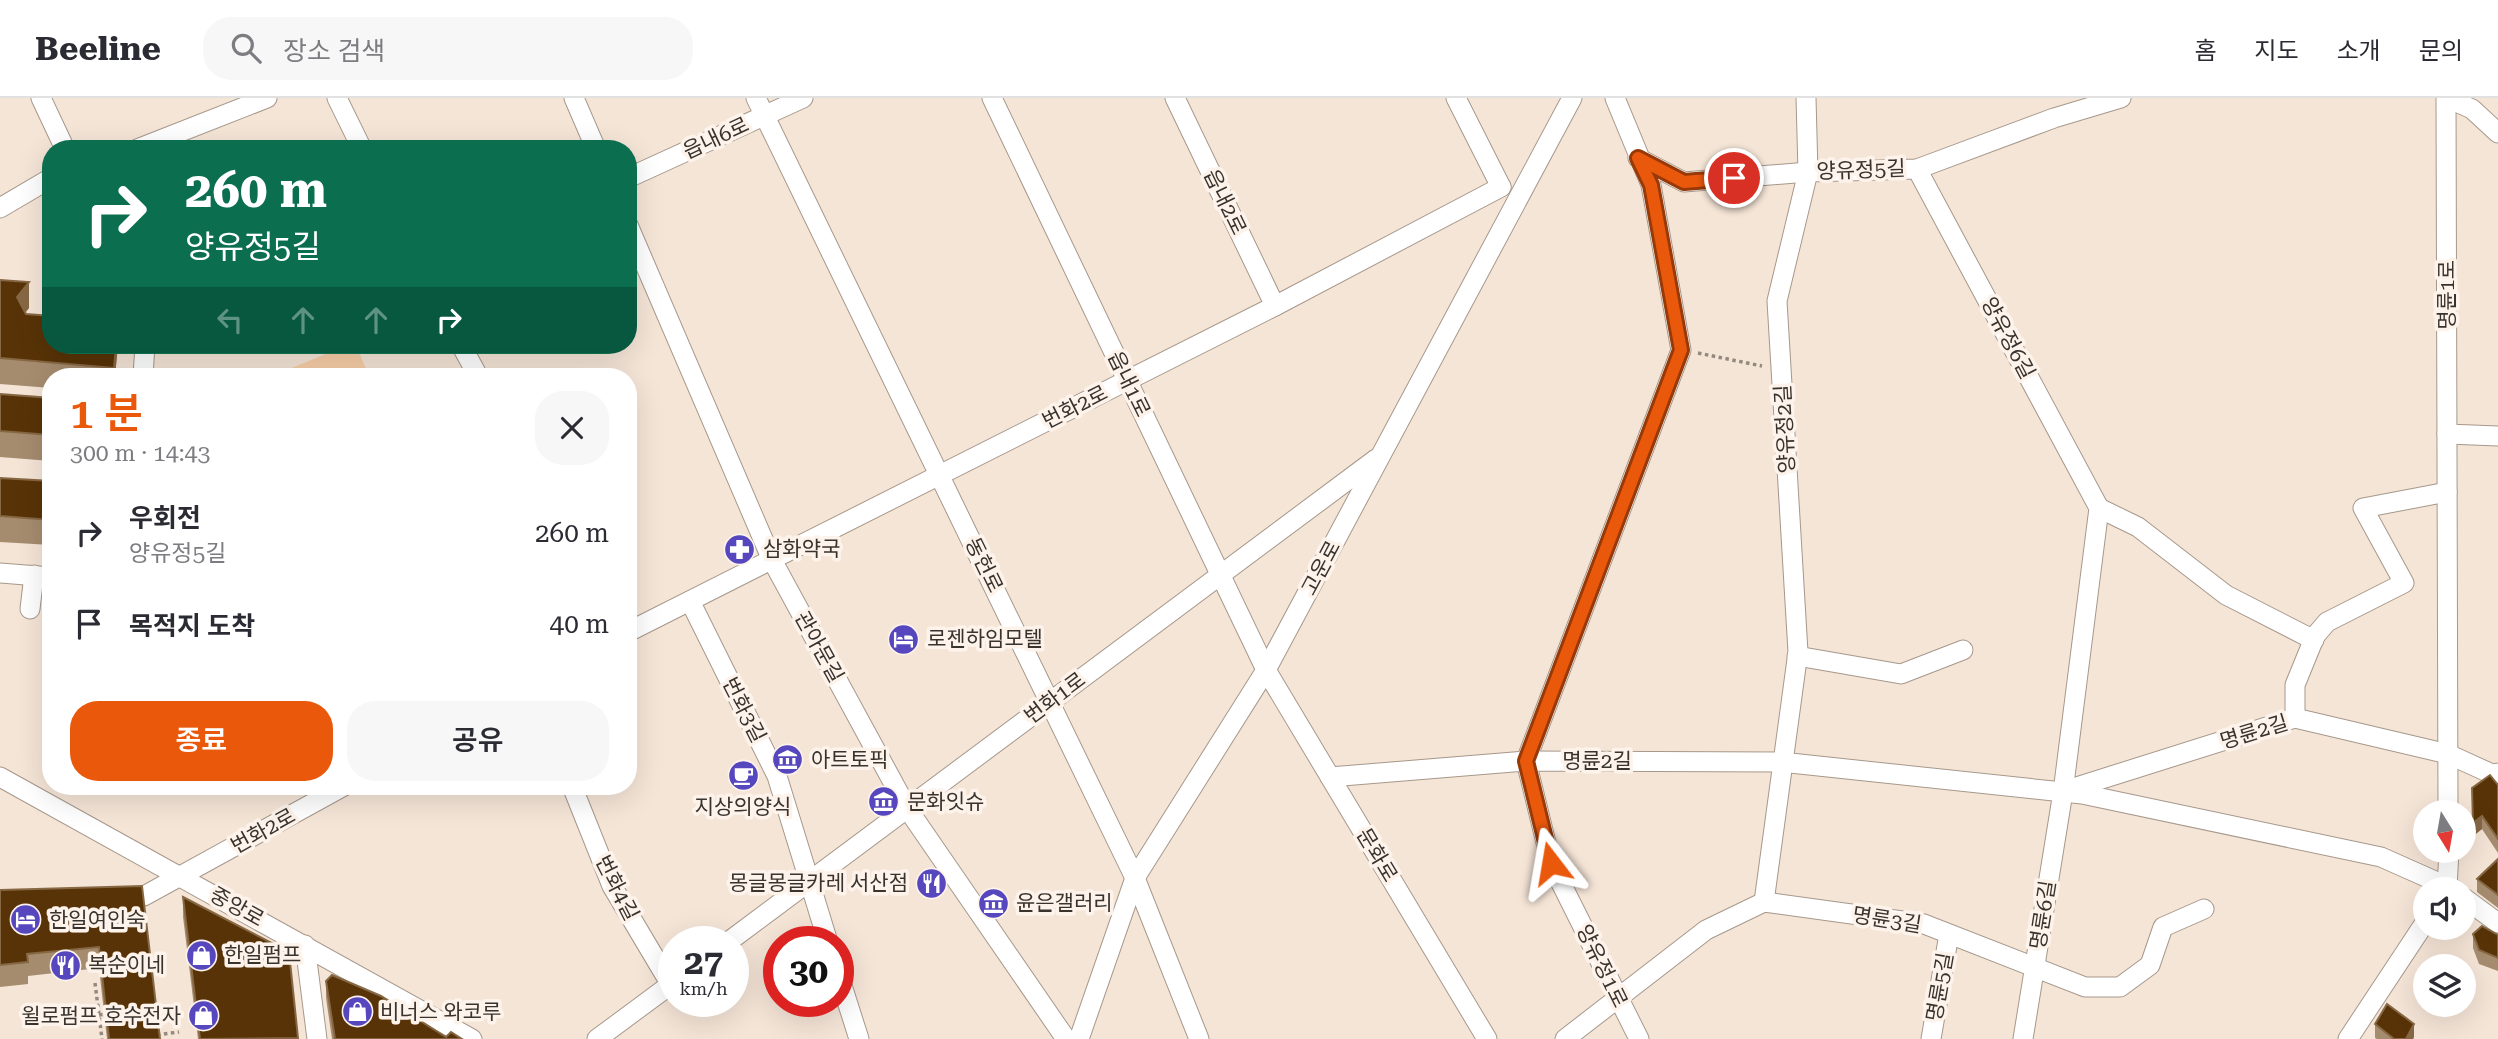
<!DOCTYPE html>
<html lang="ko">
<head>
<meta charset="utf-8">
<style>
  :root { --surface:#fff; --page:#f7f7f7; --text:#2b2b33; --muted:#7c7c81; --line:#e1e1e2; --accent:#ea580c }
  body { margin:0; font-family:"Roboto Serif","Noto Sans KR",serif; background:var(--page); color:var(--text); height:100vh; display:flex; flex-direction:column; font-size:26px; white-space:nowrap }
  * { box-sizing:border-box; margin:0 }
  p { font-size:23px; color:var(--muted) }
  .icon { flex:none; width:38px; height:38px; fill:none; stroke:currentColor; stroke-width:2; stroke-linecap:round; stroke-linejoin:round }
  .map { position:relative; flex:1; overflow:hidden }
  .side { position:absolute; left:42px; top:270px; width:595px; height:427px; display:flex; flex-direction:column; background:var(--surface); border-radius:28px; box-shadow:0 7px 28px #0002 }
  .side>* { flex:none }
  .banner { position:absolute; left:42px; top:42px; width:595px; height:214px; border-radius:28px; box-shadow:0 7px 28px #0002; background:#0b6e4f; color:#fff; overflow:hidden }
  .needle { width:46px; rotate:169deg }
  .fabs { position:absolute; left:2413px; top:702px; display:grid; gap:14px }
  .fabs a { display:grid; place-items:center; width:63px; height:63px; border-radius:50%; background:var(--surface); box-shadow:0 7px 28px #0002; font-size:35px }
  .speed { position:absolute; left:658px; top:828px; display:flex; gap:14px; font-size:35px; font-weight:700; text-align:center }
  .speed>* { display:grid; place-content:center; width:91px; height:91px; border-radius:50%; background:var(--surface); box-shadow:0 7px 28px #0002; line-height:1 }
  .speed small { font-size:18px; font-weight:400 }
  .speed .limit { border:10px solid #d22; background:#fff; color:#111 }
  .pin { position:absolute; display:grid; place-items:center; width:60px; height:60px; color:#fff; margin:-30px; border:4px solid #fff; border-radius:50%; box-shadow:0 2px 7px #0007 }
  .me { position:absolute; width:77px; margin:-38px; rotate:346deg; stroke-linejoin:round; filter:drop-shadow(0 0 5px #0008) }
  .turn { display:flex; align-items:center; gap:24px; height:147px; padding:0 28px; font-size:32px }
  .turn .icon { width:91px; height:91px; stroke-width:2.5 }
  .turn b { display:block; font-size:49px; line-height:60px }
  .lanes { display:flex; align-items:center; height:66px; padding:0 28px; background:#0003; justify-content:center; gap:35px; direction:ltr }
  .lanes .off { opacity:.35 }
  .round { display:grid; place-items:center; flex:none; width:74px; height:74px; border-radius:28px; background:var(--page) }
  .summary { display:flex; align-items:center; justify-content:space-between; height:119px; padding:0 28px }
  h1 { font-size:42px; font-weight:600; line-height:52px; color:var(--accent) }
  .button { display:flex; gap:14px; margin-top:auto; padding:14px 28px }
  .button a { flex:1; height:80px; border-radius:28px; background:var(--accent); color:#fff; font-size:28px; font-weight:600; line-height:80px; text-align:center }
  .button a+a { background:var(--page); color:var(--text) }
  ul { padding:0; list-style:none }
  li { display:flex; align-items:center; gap:21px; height:91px; padding:0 28px }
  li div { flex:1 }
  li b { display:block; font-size:26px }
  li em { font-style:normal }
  header { display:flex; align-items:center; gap:42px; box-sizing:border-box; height:98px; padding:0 35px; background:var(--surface); border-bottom:2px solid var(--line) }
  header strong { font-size:33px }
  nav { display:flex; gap:38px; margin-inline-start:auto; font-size:24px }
  .search { width:490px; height:63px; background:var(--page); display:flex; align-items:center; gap:18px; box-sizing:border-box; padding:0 24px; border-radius:28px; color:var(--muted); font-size:26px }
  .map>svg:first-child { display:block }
  .green { fill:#f8cea8 }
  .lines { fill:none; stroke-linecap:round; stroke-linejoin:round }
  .minor-casing { stroke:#a6988b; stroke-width:21 }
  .path { stroke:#94897f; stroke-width:3.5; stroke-dasharray:3.5 3.5; stroke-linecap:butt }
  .minor { stroke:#fff; stroke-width:19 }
  .wall { fill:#a68c6f }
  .shaded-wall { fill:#876845 }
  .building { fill:#583307; stroke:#876845; stroke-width:2 }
  .route-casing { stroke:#983908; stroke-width:18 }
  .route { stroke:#ea580c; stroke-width:12 }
  .labels { text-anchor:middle; stroke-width:7; stroke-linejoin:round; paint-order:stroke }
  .street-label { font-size:21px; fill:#39332e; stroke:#fdf3eb }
  .poi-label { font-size:21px; fill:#39332e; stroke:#fdf3eb; text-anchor:start }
</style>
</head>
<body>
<header>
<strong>Beeline</strong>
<div class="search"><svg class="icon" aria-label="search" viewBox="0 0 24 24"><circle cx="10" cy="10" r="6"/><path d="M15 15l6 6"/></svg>장소 검색</div>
<nav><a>홈</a><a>지도</a><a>소개</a><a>문의</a></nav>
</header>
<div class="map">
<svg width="2498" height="941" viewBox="0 0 2498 941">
  <rect width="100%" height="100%" fill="#f5e5d7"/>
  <polygon class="green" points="348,247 356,247 369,278 272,278"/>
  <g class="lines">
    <defs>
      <g id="minor">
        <polyline points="41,0 65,51"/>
        <polyline points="337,0 362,51"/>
        <polyline points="574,0 596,51"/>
        <polyline points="756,0 1135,780 1199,941"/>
        <polyline points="992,0 1266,572 1487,941"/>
        <polyline points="1175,0 1275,208"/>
        <polyline points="1456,0 1501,89"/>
        <polyline points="1615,0 1651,87 1681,252 1526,663 1551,765 1639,941"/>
        <polyline points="2446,0 2448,714"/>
        <polyline points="2447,0 2472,11 2498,35"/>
        <polyline points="137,51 267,0"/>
        <polyline points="1638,60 1684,84 1808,74 1917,71 2054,20 2121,0"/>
        <polyline points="1917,71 2099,410 2063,694 2023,941"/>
        <polyline points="628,80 803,0"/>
        <polyline points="0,110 51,80"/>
        <polyline points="628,127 772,462 907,710 1066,941"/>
        <polyline points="461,247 478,278"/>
        <polyline points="143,278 145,247"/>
        <polyline points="2447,336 2498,338"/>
        <polyline points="2099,410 2138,429 2226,497 2314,542"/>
        <polyline points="0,475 51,479"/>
        <polyline points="690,503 777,678 828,844"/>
        <polyline points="30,511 34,477"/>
        <polyline points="628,534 1275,208 1501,89"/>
        <polyline points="1797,558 1901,576 1963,552"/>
        <polyline points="2295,620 2295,587 2315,538 2327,524 2404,485 2363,410 2447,394"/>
        <polyline points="0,679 472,941"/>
        <polyline points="1330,679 1526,663 1781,664 2082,696 2381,759 2453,791"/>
        <polyline points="572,688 612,788 671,887"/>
        <polyline points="2067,692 2295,620 2448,656 2492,676 2498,675"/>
        <polyline points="2447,791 2449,752"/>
        <polyline points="118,799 144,798 344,688"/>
        <polyline points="2464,800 2498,825"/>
        <polyline points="1764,804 1798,554 1777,203 1808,74 1806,0"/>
        <polyline points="728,844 1376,361"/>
        <polyline points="305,847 317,941"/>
        <polyline points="838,875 859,941"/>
        <polyline points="597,941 674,884"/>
        <polyline points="1079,941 1135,780 1266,572 1572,0"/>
        <polyline points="1565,941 1706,832 1764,804 1924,826 2085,889 2120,889 2150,867 2163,829 2204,811"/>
        <polyline points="1931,941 1949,836"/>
        <polyline points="2348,941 2426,823"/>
      </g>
    </defs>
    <use href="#minor" class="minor-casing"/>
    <g class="path">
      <polyline points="1698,255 1762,268"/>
      <polyline points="95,885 102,941"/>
      <polyline points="153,910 176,907"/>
      <polyline points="99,917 108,916"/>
      <polyline points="157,937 179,934"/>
    </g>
    <use href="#minor" class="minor"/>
  </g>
  <g class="wall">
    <polygon points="0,182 29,210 25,215 26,216 118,247 115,278 51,278 51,290 0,286"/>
    <polygon points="0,296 51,300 51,363 0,359"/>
    <polygon points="0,380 51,383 51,447 0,444"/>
    <polygon points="2498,687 2498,755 2482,731 2473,738 2472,704"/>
    <polygon points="2498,761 2498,810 2477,794 2477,781"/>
    <polygon points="142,788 160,941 107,941 99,870 28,878 28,886 0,889 0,792"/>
    <polygon points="183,799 289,854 298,941 198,941 183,819"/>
    <polygon points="2473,836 2498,837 2498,873 2479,866 2473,850"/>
    <polygon points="326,883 446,939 462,941 332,941 326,900"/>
    <polygon points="2375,926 2414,939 2413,941 2377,941 2375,940"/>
  </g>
  <g class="shaded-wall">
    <polygon points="29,184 29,210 17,225 17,199"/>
    <polygon points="116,247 118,247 115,278 114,278"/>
    <polygon points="242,247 266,247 242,255"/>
    <polygon points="2482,718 2482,731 2473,738 2473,725"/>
    <polygon points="2414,926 2414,939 2413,941 2406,941"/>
  </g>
  <g class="building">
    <polygon points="0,182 29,184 17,199 26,216 51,218 51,247 116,247 114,270 0,260"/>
    <polygon points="0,296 51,300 51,337 0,333"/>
    <polygon points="0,380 51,383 51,422 0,418"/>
    <polygon points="2490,677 2498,687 2498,741 2482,718 2473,725 2472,690"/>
    <polygon points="2498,761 2498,797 2477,781"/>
    <polygon points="142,788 160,941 109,941 99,849 27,856 28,864 0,867 0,792"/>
    <polygon points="183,799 289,854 298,940 200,941"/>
    <polygon points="2482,828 2498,837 2498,860 2479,852 2473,836"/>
    <polygon points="332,877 381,898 446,939 451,934 462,941 335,941 326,883"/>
    <polygon points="2387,906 2414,926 2406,941 2394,941 2375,926"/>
  </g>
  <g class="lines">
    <defs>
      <polyline id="route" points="1551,765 1526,663 1681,252 1651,87 1638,60 1684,84 1734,80"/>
    </defs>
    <use href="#route" class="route-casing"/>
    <use href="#route" class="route"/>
  </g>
  <defs>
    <symbol id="pharmacy-disc" viewBox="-11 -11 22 22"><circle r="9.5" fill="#5647be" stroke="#fdf3eb"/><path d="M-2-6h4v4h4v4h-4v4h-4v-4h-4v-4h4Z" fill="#fff"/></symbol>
    <symbol id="hotel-disc" viewBox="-11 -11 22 22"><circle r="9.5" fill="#5647be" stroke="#fdf3eb"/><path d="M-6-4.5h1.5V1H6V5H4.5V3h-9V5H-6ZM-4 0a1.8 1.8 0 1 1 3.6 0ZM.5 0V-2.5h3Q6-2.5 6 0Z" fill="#fff"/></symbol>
    <symbol id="museum-disc" viewBox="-11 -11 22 22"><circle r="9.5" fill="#5647be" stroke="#fdf3eb"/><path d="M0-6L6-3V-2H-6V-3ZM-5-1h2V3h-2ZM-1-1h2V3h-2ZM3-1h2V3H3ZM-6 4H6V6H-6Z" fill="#fff"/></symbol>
    <symbol id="cafe-disc" viewBox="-11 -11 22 22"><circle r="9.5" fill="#5647be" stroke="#fdf3eb"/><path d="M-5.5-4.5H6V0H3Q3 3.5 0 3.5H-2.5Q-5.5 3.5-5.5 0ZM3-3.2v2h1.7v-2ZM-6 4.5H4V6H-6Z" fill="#fff"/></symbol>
    <symbol id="restaurant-disc" viewBox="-11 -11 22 22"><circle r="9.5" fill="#5647be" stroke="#fdf3eb"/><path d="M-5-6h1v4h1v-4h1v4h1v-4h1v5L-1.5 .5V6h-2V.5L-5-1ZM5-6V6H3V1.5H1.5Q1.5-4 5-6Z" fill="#fff"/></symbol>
    <symbol id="shop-disc" viewBox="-11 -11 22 22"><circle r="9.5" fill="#5647be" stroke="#fdf3eb"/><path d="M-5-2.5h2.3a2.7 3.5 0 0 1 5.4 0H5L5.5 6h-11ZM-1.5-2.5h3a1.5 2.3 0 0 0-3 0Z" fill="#fff"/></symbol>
  </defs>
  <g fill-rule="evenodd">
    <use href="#pharmacy-disc" x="722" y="434" width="35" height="35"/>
    <use href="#hotel-disc" x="886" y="524" width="35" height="35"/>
    <use href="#museum-disc" x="770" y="644" width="35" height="35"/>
    <use href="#cafe-disc" x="726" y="660" width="35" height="35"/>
    <use href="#museum-disc" x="866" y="686" width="35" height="35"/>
    <use href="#restaurant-disc" x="914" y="768" width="35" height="35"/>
    <use href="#museum-disc" x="976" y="788" width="35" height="35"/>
    <use href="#hotel-disc" x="8" y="804" width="35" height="35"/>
    <use href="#shop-disc" x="184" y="840" width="35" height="35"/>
    <use href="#restaurant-disc" x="48" y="850" width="35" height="35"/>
    <use href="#shop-disc" x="340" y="896" width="35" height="35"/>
    <use href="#shop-disc" x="186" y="900" width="35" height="35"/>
  </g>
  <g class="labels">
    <g class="street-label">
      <text transform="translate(716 40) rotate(-25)" y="7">읍내6로</text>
      <text transform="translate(1861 72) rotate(-2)" y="7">양유정5길</text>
      <text transform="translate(1225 104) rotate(64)" y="7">읍내2로</text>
      <text transform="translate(2447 197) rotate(-90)" y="7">명륜1로</text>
      <text transform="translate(2008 240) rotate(62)" y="7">양유정6길</text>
      <text transform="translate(1129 286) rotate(64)" y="7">읍내1로</text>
      <text transform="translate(1075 309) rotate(-27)" y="7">번화2로</text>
      <text transform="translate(1785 331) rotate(-93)" y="7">양유정2길</text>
      <text transform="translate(984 467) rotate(64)" y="7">동헌로</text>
      <text transform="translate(1321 470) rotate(-62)" y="7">고운로</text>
      <text transform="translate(819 549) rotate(61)" y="7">관아문길</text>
      <text transform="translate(1055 600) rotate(-37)" y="7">번화1로</text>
      <text transform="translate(744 612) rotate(63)" y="7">번화3길</text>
      <text transform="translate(2254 634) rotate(-17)" y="7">명륜2길</text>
      <text x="1597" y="670">명륜2길</text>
      <text transform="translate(263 733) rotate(-29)" y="7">번화2로</text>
      <text transform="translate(1377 757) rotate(59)" y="7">문화로</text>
      <text transform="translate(617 790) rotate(63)" y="7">번화4길</text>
      <text transform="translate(237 809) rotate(29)" y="7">중앙로</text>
      <text transform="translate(2043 817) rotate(-81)" y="7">명륜6길</text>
      <text transform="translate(1887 822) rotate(9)" y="7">명륜3길</text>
      <text transform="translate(1602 868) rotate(64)" y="7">양유정1로</text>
      <text transform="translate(1940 889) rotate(-80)" y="7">명륜5길</text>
    </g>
    <g class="poi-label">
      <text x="763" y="458">삼화약국</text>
      <text x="927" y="548">로젠하임모텔</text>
      <text x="811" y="669">아트토픽</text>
      <text x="907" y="711">문화잇슈</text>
      <text x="743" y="716" text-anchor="middle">지상의양식</text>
      <text x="908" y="792" text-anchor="end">몽글몽글카레 서산점</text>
      <text x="1016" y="812">윤은갤러리</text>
      <text x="49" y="829">한일여인숙</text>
      <text x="224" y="864">한일펌프</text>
      <text x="88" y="874">복순이네</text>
      <text x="380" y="921">비너스 와코루</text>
      <text x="181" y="925" text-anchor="end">윌로펌프 호수전자</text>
    </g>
  </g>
</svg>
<div class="fabs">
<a><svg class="needle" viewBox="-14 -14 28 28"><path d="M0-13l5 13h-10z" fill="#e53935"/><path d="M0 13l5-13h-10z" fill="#7c7c81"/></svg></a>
<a><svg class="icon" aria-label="sound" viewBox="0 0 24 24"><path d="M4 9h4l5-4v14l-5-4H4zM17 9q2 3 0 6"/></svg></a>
<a><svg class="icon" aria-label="layers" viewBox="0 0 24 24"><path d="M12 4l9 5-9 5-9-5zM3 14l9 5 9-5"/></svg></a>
</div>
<div class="speed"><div>27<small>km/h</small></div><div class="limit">30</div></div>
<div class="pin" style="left:1734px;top:80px;background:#d93025"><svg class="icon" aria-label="arrive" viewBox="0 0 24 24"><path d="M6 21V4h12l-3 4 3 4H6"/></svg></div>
<svg class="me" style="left:1551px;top:765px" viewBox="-20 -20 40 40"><path d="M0-17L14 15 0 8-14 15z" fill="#ea580c" stroke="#fff" stroke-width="4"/></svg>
<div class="banner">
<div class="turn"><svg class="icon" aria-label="right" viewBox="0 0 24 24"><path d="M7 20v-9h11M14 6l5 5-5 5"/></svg><div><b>260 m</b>양유정5길</div></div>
<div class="lanes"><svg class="icon off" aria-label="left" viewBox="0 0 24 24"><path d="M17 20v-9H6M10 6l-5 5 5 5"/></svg><svg class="icon off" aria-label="ahead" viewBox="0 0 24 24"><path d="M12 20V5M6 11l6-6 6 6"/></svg><svg class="icon off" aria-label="ahead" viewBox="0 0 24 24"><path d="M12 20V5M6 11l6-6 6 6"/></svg><svg class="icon" aria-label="right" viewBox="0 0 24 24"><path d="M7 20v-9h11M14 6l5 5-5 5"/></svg></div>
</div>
<section class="side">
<div class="summary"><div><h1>1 분</h1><p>300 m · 14:43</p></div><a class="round"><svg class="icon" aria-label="close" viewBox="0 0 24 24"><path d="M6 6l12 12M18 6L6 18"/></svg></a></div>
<ul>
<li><svg class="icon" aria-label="right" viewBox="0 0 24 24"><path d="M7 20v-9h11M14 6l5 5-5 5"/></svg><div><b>우회전</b><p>양유정5길</p></div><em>260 m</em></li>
<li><svg class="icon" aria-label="arrive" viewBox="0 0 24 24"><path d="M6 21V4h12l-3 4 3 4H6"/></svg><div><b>목적지 도착</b></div><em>40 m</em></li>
</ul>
<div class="button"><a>종료</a><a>공유</a></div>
</section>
</div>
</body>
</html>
